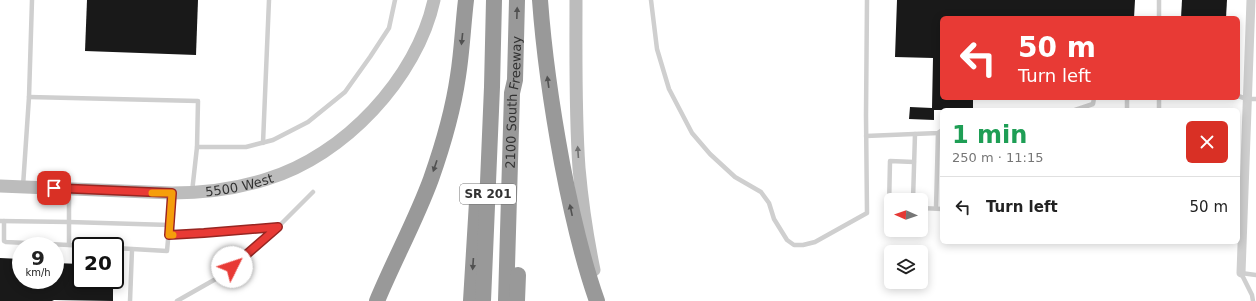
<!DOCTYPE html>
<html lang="en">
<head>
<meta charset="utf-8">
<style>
  :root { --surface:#fff; --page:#f6f6f6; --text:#222; --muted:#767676; --line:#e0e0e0 }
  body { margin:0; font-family:"DejaVu Sans",sans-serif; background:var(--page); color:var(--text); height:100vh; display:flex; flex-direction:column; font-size:15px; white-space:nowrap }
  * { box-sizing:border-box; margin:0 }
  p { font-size:13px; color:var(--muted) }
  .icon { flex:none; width:22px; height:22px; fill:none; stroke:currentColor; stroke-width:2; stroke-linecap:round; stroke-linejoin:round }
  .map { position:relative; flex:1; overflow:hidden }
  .panel { position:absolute; left:940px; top:108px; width:300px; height:136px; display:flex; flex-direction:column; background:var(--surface); border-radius:6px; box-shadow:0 2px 10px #0003 }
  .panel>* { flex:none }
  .top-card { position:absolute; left:940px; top:16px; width:300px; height:84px; border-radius:6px; box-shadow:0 2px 10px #0003; background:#e83a35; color:#fff; overflow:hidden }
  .needle { width:26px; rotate:272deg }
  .buttons { position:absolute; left:884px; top:193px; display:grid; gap:8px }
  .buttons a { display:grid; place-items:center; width:44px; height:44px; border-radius:6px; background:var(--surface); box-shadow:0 2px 10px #0003; font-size:20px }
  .speed { position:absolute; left:12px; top:237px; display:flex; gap:8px; font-size:20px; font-weight:700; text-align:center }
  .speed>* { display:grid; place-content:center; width:52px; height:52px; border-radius:50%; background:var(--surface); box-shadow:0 2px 10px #0003; line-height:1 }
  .speed small { font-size:10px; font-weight:400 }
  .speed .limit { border:2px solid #111; border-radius:6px; background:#fff; color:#111 }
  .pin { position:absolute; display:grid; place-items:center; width:34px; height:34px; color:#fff; margin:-17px; border-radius:8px; box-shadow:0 2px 6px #0006 }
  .me { position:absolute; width:44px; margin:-22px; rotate:49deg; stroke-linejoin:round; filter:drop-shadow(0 0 3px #0008) }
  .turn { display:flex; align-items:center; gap:14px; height:84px; padding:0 12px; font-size:18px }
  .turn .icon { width:52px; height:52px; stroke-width:2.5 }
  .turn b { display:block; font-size:28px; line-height:34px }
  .round { display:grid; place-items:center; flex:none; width:42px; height:42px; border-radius:6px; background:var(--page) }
  .headline { display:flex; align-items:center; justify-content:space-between; height:68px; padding:0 12px }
  h1 { font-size:24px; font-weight:600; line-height:30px; color:#1e9e55 }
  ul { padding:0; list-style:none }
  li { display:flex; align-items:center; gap:12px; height:60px; padding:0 12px; border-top:1px solid var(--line) }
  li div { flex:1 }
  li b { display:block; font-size:15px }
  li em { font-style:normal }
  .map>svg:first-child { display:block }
  .building { fill:#191919 }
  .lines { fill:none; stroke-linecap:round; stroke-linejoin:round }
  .lane { stroke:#cfcfcf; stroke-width:4.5 }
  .street { stroke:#cfcfcf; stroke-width:9 }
  .secondary { stroke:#bcbcbc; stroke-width:13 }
  .highway { stroke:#999; stroke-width:16 }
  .oneway { fill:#515151 }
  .oneway2 { fill:#707070 }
  .route-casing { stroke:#972622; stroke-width:10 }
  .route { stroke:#e83a35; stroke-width:7 }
  .slow { stroke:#f59e0b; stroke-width:7 }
  .labels { text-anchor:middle; stroke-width:4; stroke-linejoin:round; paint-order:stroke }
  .shield { fill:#fff; stroke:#707070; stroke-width:1 }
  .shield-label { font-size:12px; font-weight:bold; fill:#323232 }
  .street-label { font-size:13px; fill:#323232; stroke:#fff }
</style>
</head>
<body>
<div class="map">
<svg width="1256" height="301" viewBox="0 0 1256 301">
  <rect width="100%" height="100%" fill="#fff"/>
  <g class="building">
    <polygon points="87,0 198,0 196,55 85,51"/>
    <polygon points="897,0 1135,0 1134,18 942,18 942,98 973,98 973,110 934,110 934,120 909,119 910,107 932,108 933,58 895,57"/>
    <polygon points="1182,0 1227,0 1226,18 1181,18"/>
    <polygon points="0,258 21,259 21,280 55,280 55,263 81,264 81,280 113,280 113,301 54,300 52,301 0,301"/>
  </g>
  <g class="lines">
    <g class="lane">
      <polyline points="651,0 657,49 669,89 692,133 710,154 735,177 761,192 769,203 774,219 787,240 794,245 803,245 815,242 867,213 866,115 867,0"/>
      <polyline points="1159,18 1159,0"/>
      <polyline points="1238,96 1247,99 1256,99"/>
      <polyline points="29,97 198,101 197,147"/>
      <polyline points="1075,110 1093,104 1094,98"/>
      <polyline points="1127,110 1127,98"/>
      <polyline points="1159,110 1159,98"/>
      <polyline points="866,136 938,133 942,130"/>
      <polyline points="263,143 269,0"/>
      <polyline points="23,186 29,97 32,0"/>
      <polyline points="69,189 69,245 81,246"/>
      <polyline points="192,192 197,147 246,147 273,140 308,122 345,92 370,57 389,28 395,0"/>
      <polyline points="913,200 915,134"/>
      <polyline points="891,207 889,207 890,161 914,162"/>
      <polyline points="921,208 942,209"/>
      <polyline points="936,208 938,133"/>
      <polyline points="0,221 69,222 170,225"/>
      <polyline points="4,221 4,241 6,242 69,245"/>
      <polyline points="169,235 205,233 278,227"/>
      <polyline points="115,248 167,251 172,195"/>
      <polyline points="1241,273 1252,295 1253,301"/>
      <polyline points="1241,273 1256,275"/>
      <polyline points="130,301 132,250"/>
      <polyline points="177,301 221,276 278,227 313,192"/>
    </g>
    <polyline class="street" points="1241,273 1251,0"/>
    <g class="secondary">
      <path d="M 576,0 C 576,56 575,112 579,168 C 582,202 587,236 594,270"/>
      <path id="s1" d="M 0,186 L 172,193 C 204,193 236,189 267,179 C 344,156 417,78 434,0"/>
    </g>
    <g class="highway">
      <path d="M 540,0 C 544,55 552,109 562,163 C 571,210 581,256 597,301"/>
      <path d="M 377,301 C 394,260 416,220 431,179 C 443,145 453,111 458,76 C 462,51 463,25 466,0"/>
      <polyline points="471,301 477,202"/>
      <polyline points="483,301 492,87 494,0"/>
      <path id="s2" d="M 506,301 L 512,93 L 515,80 L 517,0"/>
      <polyline points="517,301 518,275"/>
    </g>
  </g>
  <defs><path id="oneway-solid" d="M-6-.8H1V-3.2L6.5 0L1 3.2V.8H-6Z"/></defs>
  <g class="oneway">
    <use href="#oneway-solid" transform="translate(517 13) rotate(-88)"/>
    <use href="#oneway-solid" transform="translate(462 39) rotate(96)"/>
    <use href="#oneway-solid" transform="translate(548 82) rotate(-98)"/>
    <use href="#oneway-solid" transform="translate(435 166) rotate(109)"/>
    <use href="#oneway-solid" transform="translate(571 210) rotate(-102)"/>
    <use href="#oneway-solid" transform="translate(473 264) rotate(94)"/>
  </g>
  <use class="oneway2" href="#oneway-solid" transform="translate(578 152) rotate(-94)"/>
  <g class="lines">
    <defs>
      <polyline id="route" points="54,188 172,193 169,235 204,233 278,227 232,267"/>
    </defs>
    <use href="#route" class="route-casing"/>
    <use href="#route" class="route"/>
    <polyline class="slow" points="152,193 172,193 169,235 173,235"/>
  </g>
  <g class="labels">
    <rect class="shield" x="460" y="184" width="56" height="20" rx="3"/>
    <g class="shield-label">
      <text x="488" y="198">SR 201</text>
    </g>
    <g class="street-label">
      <text dy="5" stroke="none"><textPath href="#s2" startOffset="199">2100 South Freeway</textPath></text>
      <text dy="5" stroke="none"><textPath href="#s1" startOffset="240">5500 West</textPath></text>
    </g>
  </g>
</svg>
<div class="buttons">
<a><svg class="needle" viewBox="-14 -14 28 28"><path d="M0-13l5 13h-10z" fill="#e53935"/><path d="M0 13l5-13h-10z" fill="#767676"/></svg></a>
<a><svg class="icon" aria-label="layers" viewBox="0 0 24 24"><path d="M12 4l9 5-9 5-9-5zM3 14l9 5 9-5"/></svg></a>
</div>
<div class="speed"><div>9<small>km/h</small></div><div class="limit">20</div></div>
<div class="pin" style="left:54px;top:188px;background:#d93025"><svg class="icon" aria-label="arrive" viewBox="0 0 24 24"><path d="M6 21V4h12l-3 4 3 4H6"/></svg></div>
<svg class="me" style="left:232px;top:267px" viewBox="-20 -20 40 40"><circle r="19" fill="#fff"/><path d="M0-13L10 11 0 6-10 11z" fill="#e83a35"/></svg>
<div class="top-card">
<div class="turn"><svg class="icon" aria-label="left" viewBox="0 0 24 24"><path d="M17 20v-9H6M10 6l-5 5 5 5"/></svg><div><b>50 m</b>Turn left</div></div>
</div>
<section class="panel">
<div class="headline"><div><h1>1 min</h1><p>250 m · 11:15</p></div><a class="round" style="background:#d93025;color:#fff"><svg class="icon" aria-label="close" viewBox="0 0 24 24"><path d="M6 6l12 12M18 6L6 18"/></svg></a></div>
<ul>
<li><svg class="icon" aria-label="left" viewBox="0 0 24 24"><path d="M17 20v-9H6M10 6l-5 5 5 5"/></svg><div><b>Turn left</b></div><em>50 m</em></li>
</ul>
</section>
</div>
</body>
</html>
